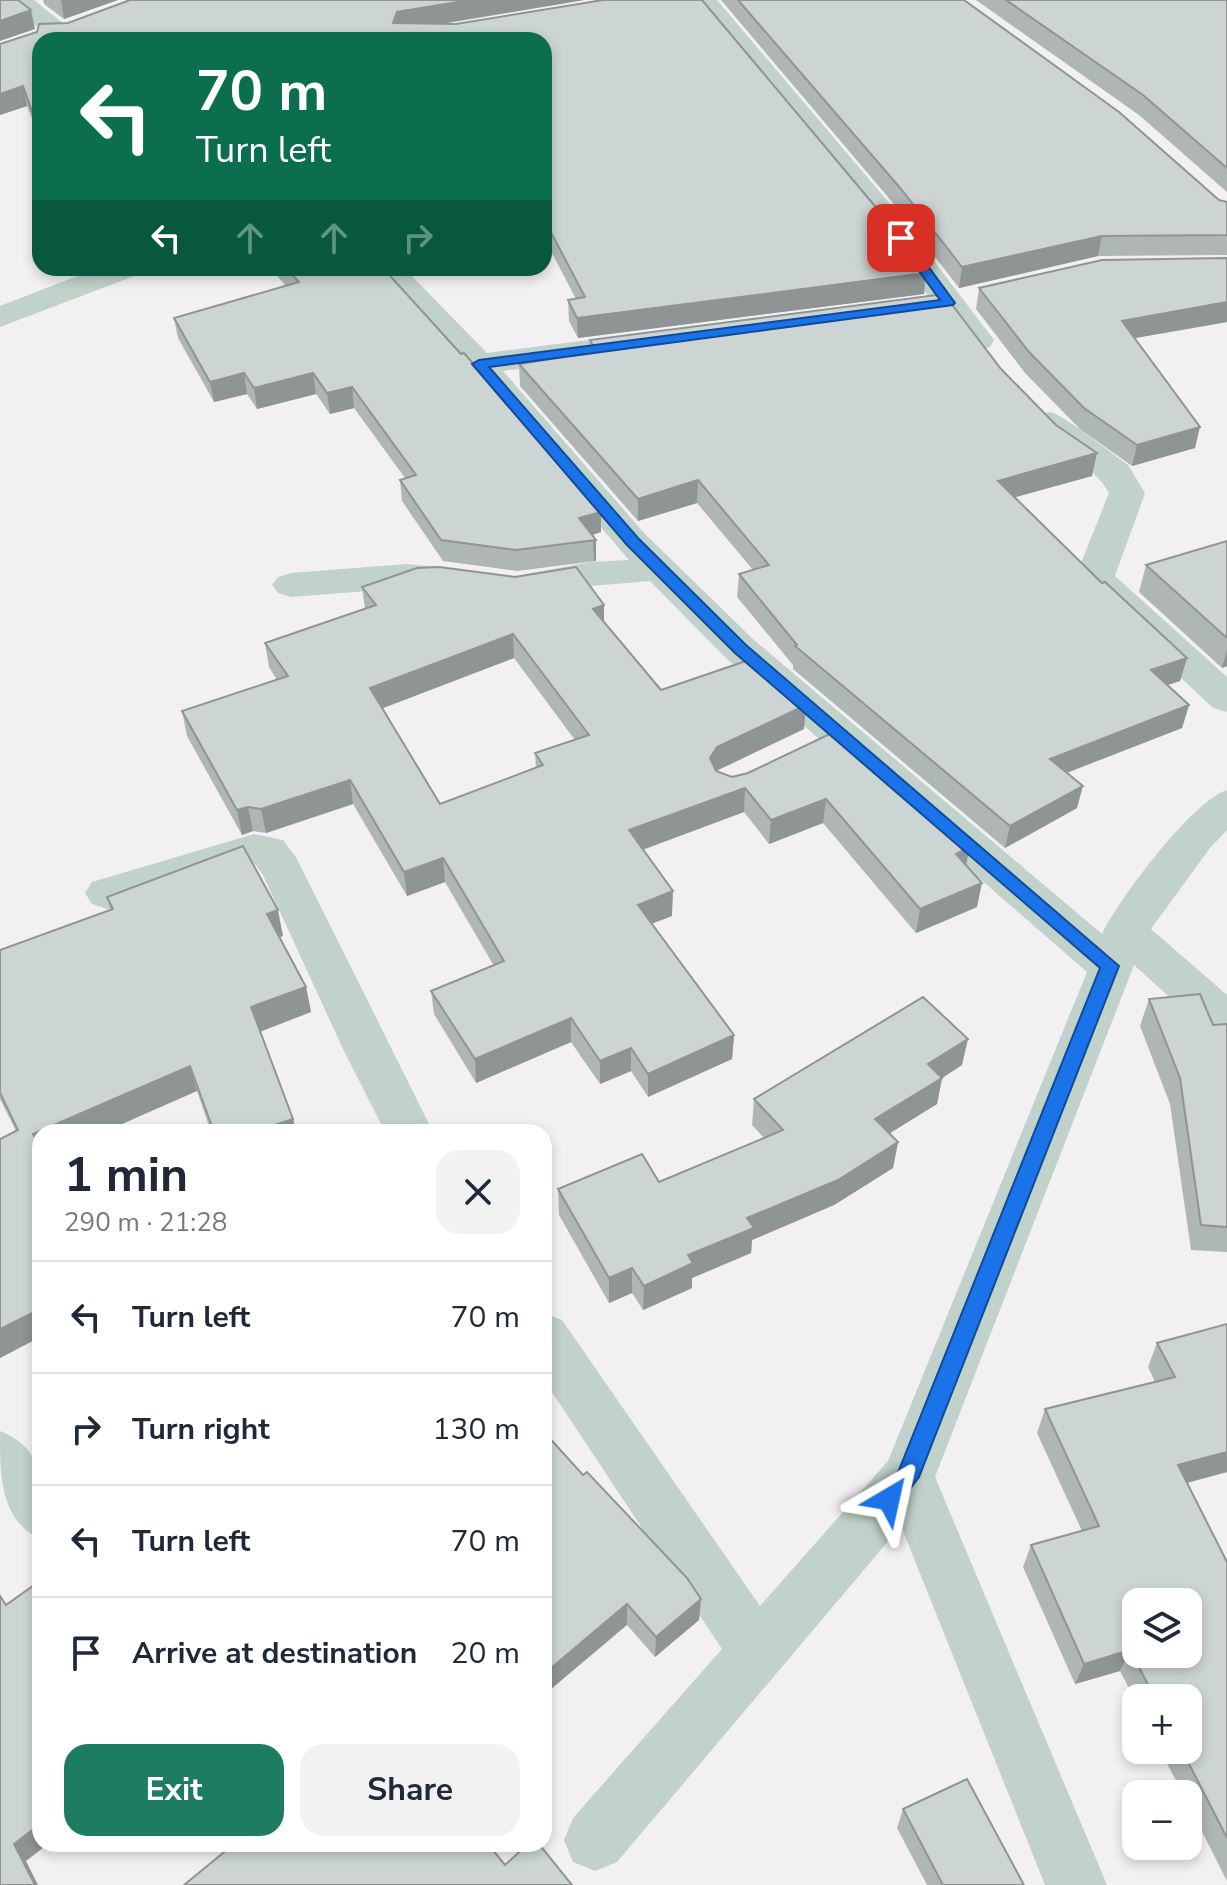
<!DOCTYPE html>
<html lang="en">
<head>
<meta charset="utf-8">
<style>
  :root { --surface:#fff; --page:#f2f2f3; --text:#1f2937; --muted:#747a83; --line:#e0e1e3; --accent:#1d7c62 }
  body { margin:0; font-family:"Nunito Sans",sans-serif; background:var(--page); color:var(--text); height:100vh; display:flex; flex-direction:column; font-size:30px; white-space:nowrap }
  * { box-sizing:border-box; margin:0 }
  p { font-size:26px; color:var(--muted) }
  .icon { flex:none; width:44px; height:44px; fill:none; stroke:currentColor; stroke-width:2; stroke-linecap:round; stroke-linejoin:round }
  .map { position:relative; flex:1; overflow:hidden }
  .panel { position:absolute; left:32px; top:1124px; width:520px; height:728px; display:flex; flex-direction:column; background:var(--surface); border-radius:24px; box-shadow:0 4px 12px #0003 }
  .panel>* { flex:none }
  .hud { position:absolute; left:32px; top:32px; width:520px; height:244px; border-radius:24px; box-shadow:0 4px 12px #0003; background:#0b6e4f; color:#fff; overflow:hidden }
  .tools { position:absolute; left:1122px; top:1588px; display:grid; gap:16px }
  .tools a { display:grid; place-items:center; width:80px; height:80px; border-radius:16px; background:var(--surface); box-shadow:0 4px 12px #0003; font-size:40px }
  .pin { position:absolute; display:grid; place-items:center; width:68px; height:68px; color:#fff; margin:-34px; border-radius:16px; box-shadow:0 4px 12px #0006 }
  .me { position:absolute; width:88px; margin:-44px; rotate:36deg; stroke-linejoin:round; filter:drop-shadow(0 0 6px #0008) }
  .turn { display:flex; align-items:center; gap:28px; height:168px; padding:0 32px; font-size:36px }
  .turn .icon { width:104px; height:104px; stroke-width:2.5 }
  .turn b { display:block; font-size:56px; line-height:68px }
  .lanes { display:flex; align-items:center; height:76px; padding:0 32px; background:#0003; justify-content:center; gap:40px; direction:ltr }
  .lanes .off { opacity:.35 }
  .round { display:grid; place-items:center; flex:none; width:84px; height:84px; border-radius:24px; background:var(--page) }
  .head { display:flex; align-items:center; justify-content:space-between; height:136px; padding:0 32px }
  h1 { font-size:48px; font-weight:700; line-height:60px }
  .cta { display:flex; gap:16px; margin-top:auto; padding:16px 32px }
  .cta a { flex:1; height:92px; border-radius:24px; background:var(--accent); color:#fff; font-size:32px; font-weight:700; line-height:92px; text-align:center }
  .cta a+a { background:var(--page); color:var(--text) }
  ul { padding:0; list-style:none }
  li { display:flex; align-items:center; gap:24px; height:112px; padding:0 32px; border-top:2px solid var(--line) }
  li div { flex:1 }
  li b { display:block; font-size:30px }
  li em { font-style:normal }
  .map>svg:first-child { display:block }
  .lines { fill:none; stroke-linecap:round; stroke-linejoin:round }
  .minor { fill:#c1d2ca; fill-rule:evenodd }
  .wall { fill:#afb7b5; fill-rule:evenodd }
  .shaded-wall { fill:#8f9594 }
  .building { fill:#ccd5d3; stroke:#8f9594; stroke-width:2; fill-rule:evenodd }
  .route { fill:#1a73e8; stroke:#114b97; stroke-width:2 }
</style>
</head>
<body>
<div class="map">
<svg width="1227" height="1885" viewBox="0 0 1227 1885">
  <rect width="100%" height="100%" fill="#f3f0f3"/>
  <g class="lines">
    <g class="minor">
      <polygon points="4,0 34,0 75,33 71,39 53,39"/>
      <polygon points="690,0 717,0 896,211 994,340 990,347 978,350 966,347 874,223"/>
      <polygon points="98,268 142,268 137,275 0,327 0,306"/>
      <path d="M 371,268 L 404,268 L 487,353 L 651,332 L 663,335 L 667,342 L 663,349 L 651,352 L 503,371 L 645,534 L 754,640 L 1102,934 C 1119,899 1192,801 1227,790 L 1227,830 L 1210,848 L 1151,929 L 1227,995 L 1227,1040 L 1211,1035 L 1134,965 L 935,1477 L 1107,1885 L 1045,1885 L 901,1526 L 617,1862 L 595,1871 L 573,1862 L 564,1840 L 573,1818 L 722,1649 L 544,1380 L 544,1313 L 562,1320 L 760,1606 L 888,1461 L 1087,972 L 726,658 L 650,581 L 591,586 L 523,597 L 510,593 L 504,585 L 510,577 L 591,562 L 629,560 L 467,371 Z"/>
      <path d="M 1050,412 C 1066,416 1111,453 1128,465 L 1145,493 L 1115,576 L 1227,677 L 1227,712 L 1213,708 L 1079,581 L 1077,573 L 1109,493 C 1093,462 1053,452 1033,422 L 1038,415 Z"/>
      <polygon points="407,564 460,569 466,577 460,585 447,589 407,588 291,597 278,593 272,585 278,577 291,573"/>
      <polygon points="254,834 283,840 296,857 433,1132 385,1132 343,1049 263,875 255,864 107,909 92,904 85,893 92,882"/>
      <path d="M 0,1431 C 51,1451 40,1493 40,1539 C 0,1519 0,1477 0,1431 Z"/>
    </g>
  </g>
  <g class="wall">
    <polygon points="43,0 118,0 64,19 44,4"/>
    <polygon points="130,0 584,0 442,24 456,24 603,0 702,0 874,205 926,273 924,294 578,338 569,321 568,300 576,299 544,238 544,40 40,40 40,136 39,136 27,106 0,115 0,44 37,32 39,24 68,23"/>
    <polygon points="721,0 964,0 1219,200 1227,202 1227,255 1098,256 959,288 898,209"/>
    <polygon points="976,0 1227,0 1227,192 1139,115"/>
    <polygon points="1227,258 1227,322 1135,338 1195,448 1132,466 1080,429 1025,373 976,309 979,288"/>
    <polygon points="270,268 383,268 601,532 592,535 596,540 596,561 517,571 443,561 402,501 400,480 405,478 354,408 330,414 316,394 257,409 247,394 214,402 178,338 174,318 286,286"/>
    <polygon points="590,340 1001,369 1092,476 1015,497 1102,583 1187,658 1180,681 1168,685 1189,705 1182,728 1067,773 1077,808 1005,848 793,669 793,665 737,597 739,574 753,570 697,503 638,521 520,386 519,364 590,353"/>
    <polygon points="1227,541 1227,666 1222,668 1139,592 1146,565"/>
    <path d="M 362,587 L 604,605 L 604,623 L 661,690 L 804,729 L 716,771 L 732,777 L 748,773 L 836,731 L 966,865 L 977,907 L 916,933 L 823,823 L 769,844 L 744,812 L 642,849 L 672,916 L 651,924 L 734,1035 L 732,1059 L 648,1097 L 631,1071 L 600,1084 L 571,1042 L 476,1083 L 434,1014 L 431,991 L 494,966 L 445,882 L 407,896 L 353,804 L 266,833 L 253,831 L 242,835 L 187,736 L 182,711 L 277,680 L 269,667 L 265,643 L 365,609 ZM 514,658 L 575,740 L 535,753 L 536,768 L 440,804 L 382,708 Z"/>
    <polygon points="107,897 283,936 279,937 306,987 311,1012 260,1031 293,1119 296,1132 211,1132 197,1091 40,1132 40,1337 0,1358 16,1131 0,1099 0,950 110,910"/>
    <polygon points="1149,999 1213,1025 1227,1024 1227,1252 1191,1250 1170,1104 1140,1026"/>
    <polygon points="962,1065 942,1078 937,1104 889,1133 898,1142 893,1168 834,1205 752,1240 751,1253 692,1278 692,1288 643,1310 632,1293 609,1303 559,1215 558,1189 659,1182 764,1138 752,1125 754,1099"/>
    <polygon points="1227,1324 1227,1472 1187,1483 1227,1562 1227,1881 1188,1804 1188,1794 1183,1794 1160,1750 1188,1750 1188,1698 1136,1698 1136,1702 1120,1671 1075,1684 1023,1567 1031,1545 1082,1531 1037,1433 1045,1409 1155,1382 1148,1367 1157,1343"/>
    <polygon points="583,1475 701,1599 699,1620 655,1657 627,1625"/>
    <polygon points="903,1809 1024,1885 927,1885 897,1828"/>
  </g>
  <g class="shaded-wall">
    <polygon points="61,0 118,0 64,19"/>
    <polygon points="470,0 584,0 398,31 393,23 397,12"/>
    <polygon points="31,10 35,29 0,41 0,21"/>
    <polygon points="23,86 27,106 0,115 0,94"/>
    <polygon points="40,115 40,136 39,136 34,117"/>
    <polygon points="1102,236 1098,256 959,288 962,267"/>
    <polygon points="926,273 924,294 578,338 577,318"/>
    <polygon points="1227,302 1227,322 1118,341 1122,321"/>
    <polygon points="244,373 247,394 214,402 210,382"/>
    <polygon points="313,373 316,394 257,409 254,388"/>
    <polygon points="352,387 354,408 330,414 327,393"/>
    <polygon points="1200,427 1195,448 1132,466 1137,445"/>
    <polygon points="1097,453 1092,476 994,503 998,481"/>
    <polygon points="698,480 697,503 638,521 638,499"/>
    <polygon points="601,512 601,532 580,539 579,518"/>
    <polygon points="593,540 596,540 596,561 594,561"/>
    <polygon points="604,605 604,630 593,609"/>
    <polygon points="513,634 514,658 373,712 370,688"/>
    <polygon points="1227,650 1227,666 1222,668"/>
    <polygon points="1187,658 1180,681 1145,692 1151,670"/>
    <polygon points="806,705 804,729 716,771 710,758 717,747"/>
    <polygon points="1189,705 1182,728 1045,781 1050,759"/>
    <polygon points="350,780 353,804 266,833 261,809"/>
    <polygon points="1083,786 1077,808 1005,848 1010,826"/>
    <polygon points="745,788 744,812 629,855 629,830"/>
    <polygon points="826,799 823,823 769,844 771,820"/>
    <polygon points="248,807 253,831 242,835 237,810"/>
    <polygon points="970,846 965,870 956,854"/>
    <polygon points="443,858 445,882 407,896 404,872"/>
    <polygon points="982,883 977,907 916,933 920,909"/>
    <polygon points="673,891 672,916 637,929 638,905"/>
    <polygon points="278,910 283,936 272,940 267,914"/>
    <polygon points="306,987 311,1012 257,1033 251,1007"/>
    <polygon points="571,1018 571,1042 476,1083 475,1059"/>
    <polygon points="734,1035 732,1059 648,1097 648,1074"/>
    <polygon points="968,1039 962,1065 942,1078 937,1104 871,1145 875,1119 928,1064"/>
    <polygon points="631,1048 631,1071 600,1084 600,1061"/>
    <polygon points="190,1066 197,1091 104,1132 40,1132 40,1153 33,1134"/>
    <polygon points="293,1119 296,1132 253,1132"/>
    <polygon points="898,1142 893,1168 834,1205 752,1240 751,1253 692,1278 692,1288 643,1310 644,1286 688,1255 747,1218"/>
    <polygon points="632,1268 632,1293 609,1303 609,1278"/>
    <polygon points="38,1310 40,1315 40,1337 0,1358 0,1329"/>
    <polygon points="1227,1452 1227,1472 1167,1488 1178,1465"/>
    <polygon points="701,1599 699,1620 655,1657 656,1637"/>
    <polygon points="627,1604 627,1625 544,1695 544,1674"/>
    <polygon points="1130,1650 1120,1671 1075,1684 1084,1664"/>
    <polygon points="40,1824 40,1844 48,1844 26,1861 38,1885 35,1885 14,1844"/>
  </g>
  <g class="building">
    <polygon points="0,0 18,0 31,10 0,21"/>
    <polygon points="130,0 470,0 397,12 393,23 456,24 603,0 702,0 874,205 926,273 577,318 568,300 585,297 544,219 544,40 40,40 40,115 34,117 23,86 0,94 0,44 37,32 39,24 68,23"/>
    <polygon points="738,0 964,0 1119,112 1219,200 1227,202 1227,235 1102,236 962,267 901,189"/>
    <polygon points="1006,0 1227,0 1227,168 1143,95"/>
    <polygon points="1227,258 1227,302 1122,321 1200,427 1137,445 1084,408 1029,352 979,288 1102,260"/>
    <polygon points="286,268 383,268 461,354 464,353 601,512 579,518 596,540 516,550 441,540 400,480 416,475 352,387 327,393 313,373 254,388 244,373 210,382 174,318 299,282"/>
    <polygon points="944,294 1001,369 1056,425 1097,453 998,481 1102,583 1105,582 1187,658 1151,670 1189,705 1050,759 1083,786 1010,826 795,646 797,645 739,574 769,565 698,480 638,499 519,364 596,352 590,340"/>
    <polygon points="1227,541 1227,638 1146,565"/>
    <path d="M 439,567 L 515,577 L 576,567 L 604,605 L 593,609 L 661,690 L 752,659 L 806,705 L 717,747 L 710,758 L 716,771 L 732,777 L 748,773 L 836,731 L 970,846 L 956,854 L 982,883 L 920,909 L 826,799 L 771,820 L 745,788 L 629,830 L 673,891 L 638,905 L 734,1035 L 648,1074 L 631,1048 L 600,1061 L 571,1018 L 475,1059 L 431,991 L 504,961 L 443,858 L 404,872 L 350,780 L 261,809 L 248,807 L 237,810 L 182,711 L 288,676 L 265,643 L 376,605 L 362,587 L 417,568 ZM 513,634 L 589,735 L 535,753 L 543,765 L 440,804 L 370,688 Z"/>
    <polygon points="243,846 278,910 267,914 306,987 251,1007 293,1119 253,1132 214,1132 190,1066 33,1134 40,1146 40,1313 38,1310 0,1329 0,1139 18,1130 0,1093 0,950 113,909 107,897"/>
    <polygon points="1200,994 1213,1025 1227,1024 1227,1227 1201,1225 1180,1078 1149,999"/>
    <polygon points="923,997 968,1039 928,1064 942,1078 875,1119 898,1142 838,1180 747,1218 754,1228 688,1255 693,1263 644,1286 632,1268 609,1278 558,1189 642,1154 659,1182 783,1130 754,1099"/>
    <path d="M 1227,1324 L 1227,1452 L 1178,1465 L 1227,1562 L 1227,1838 L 1182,1750 L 1188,1750 L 1188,1698 L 1155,1698 L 1130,1650 L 1084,1664 L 1031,1545 L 1099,1526 L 1045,1409 L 1175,1377 L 1157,1343 ZM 1136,1602 L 1188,1602 L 1188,1654 L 1136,1654 Z"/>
    <polygon points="544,1432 583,1475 587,1472 687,1578 701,1599 656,1637 627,1604 544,1674"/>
    <polygon points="37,1583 40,1588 40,1824 14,1844 35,1885 0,1885 0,1596 6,1605"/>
    <polygon points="967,1779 1024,1885 943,1885 903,1809"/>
    <polygon points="234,1844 488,1844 505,1865 528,1844 539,1844 572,1885 184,1885"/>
  </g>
  <polygon class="route" points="897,236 906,236 955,303 953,305 489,367 638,538 746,645 1119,966 919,1477 897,1506 889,1509 881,1506 878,1499 899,1470 1100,968 735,653 627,545 472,364 479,360 940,300 895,238"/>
</svg>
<div class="tools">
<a><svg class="icon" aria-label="layers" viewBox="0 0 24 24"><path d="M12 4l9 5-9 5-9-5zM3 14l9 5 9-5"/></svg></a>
<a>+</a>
<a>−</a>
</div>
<div class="pin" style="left:901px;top:238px;background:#d93025"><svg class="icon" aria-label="arrive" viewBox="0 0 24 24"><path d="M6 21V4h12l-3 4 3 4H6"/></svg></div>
<svg class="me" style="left:889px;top:1499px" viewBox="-20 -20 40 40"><path d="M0-17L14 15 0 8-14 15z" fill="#1a73e8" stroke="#fff" stroke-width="4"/></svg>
<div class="hud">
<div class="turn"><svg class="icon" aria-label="left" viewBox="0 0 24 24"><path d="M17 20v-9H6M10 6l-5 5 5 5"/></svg><div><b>70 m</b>Turn left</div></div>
<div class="lanes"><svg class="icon" aria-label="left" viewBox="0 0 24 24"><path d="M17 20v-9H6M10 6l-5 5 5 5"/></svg><svg class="icon off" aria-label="ahead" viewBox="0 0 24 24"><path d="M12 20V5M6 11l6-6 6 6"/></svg><svg class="icon off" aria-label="ahead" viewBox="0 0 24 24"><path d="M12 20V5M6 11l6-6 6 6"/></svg><svg class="icon off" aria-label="right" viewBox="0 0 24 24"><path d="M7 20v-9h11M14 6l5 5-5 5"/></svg></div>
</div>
<section class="panel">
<div class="head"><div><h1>1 min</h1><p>290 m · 21:28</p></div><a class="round"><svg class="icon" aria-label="close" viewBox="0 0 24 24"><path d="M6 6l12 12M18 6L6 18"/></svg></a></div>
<ul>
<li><svg class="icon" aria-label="left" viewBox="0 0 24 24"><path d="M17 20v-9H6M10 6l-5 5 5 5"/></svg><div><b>Turn left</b></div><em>70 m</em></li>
<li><svg class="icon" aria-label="right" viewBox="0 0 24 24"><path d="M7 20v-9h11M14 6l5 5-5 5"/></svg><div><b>Turn right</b></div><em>130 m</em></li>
<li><svg class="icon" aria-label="left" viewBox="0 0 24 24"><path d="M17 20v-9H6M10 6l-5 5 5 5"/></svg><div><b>Turn left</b></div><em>70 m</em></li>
<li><svg class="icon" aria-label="arrive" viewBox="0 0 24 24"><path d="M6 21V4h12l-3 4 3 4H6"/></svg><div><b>Arrive at destination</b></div><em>20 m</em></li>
</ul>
<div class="cta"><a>Exit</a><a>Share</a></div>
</section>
</div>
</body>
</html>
